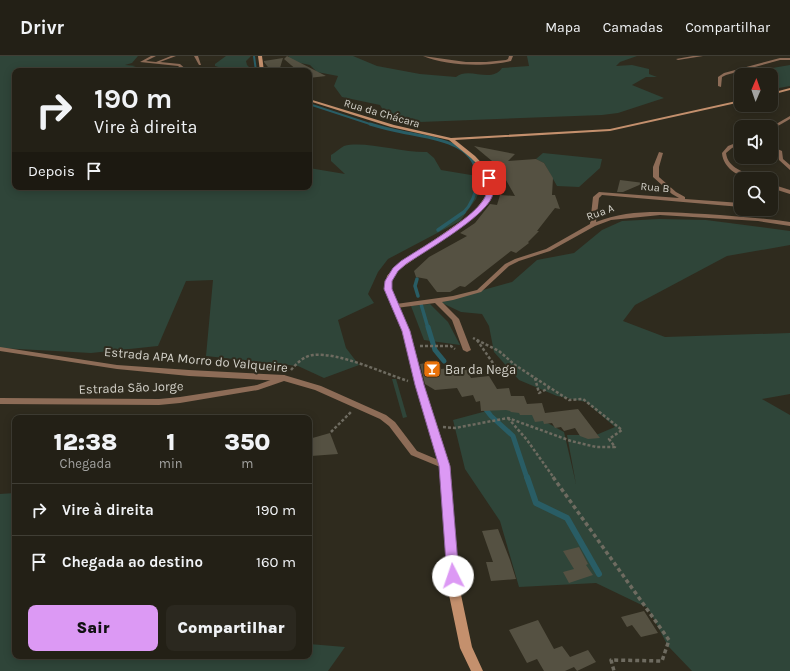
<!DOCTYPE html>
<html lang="pt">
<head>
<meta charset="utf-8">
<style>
  :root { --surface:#232016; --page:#2b281f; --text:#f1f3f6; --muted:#a3a3a1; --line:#403e35; --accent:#dc99f4 }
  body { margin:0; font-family:Karla,sans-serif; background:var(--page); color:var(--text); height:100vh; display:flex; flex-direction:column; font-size:15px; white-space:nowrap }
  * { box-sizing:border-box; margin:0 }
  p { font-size:13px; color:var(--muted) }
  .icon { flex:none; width:22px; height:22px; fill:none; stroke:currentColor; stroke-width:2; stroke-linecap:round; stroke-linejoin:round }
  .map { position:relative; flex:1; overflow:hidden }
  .panel { position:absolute; left:12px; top:359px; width:300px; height:244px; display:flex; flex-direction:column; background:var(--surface); border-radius:8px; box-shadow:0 2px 10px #0003,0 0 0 1px var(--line) }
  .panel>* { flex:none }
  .banner { position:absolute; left:12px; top:12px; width:300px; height:122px; border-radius:8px; box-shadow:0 2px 10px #0003,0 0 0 1px var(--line); background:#232016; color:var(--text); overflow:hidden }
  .needle { width:26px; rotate:2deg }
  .tools { position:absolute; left:734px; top:12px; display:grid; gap:8px }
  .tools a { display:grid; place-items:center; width:44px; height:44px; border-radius:8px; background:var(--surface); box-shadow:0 2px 10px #0003,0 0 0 1px var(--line); font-size:20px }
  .pin { position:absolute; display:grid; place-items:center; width:34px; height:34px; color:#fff; margin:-17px; border-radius:8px; box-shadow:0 2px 6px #0006 }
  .me { position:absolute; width:44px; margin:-22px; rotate:356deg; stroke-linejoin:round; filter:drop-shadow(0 0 3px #0008) }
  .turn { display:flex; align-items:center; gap:14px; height:84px; padding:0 16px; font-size:18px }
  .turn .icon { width:52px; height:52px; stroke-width:2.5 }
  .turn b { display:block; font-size:28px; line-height:34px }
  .then { display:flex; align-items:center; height:38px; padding:0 16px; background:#0003; gap:8px; font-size:15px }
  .eta { display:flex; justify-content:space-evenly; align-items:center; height:68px; text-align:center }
  .eta b { font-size:24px; font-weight:800; line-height:28px }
  .primary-button { display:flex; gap:8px; margin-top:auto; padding:8px 16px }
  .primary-button a { flex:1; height:46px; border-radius:8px; background:var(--accent); color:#111; font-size:16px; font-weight:800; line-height:46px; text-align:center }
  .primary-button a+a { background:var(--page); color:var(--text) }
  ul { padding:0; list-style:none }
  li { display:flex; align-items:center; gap:12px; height:52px; padding:0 16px; border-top:1px solid var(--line) }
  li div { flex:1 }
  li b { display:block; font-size:15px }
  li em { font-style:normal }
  header { display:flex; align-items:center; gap:24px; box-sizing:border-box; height:56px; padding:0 20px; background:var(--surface); border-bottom:1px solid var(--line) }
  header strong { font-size:19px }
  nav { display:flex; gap:22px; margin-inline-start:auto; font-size:14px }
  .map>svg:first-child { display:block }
  .green { fill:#2f4539 }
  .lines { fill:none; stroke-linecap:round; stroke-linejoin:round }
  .stream-far4 { stroke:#295d65; stroke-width:2 }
  .stream-far3 { stroke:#295d65; stroke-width:3 }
  .stream-far2 { stroke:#295d65; stroke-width:3.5 }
  .stream-far1 { stroke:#295d65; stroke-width:5 }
  .stream { stroke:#295d65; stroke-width:6 }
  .building { fill:#555142 }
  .path-far1 { stroke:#6e6b60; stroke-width:2.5; stroke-dasharray:3 2; stroke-linecap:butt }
  .path { stroke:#6e6b60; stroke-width:3.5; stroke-dasharray:4 3; stroke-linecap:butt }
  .lane { fill:#8d6c57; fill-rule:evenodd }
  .street { fill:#8d6c57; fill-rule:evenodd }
  .secondary { fill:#c4906d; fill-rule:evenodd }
  .route { fill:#dc99f4; stroke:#8f639f }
  .labels { text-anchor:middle; stroke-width:4; stroke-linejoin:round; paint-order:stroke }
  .far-street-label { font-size:11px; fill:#d3d1c9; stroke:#2f2b1e }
  .street-label { font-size:13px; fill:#d3d1c9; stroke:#2f2b1e }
  .poi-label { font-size:13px; fill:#d3d1c9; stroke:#2f2b1e; text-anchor:start }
</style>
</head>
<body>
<header>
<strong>Drivr</strong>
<nav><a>Mapa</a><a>Camadas</a><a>Compartilhar</a></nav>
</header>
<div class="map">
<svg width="790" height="615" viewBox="0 0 790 615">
  <rect width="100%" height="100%" fill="#2f2b1e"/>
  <g class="green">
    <path d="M 0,0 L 138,0 L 132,7 L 125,9 L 136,10 L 120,15 L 15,15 L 15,131 L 309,131 L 309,112 L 345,118 L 331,105 L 331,99 C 335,97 340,92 344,90 C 363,84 404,97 427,96 L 434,102 L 441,114 L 477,120 L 481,130 L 476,143 L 460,165 L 388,203 L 378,216 L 368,238 L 374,247 L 338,264 L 346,292 L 359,309 L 324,322 L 298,310 L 206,300 L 213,224 L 186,225 L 158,290 L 91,297 L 0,292 Z"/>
    <polygon points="226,0 251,0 246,5 247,9 253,15 221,15 225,13 215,10 215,8"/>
    <path d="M 289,0 L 353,0 L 377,10 L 420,18 L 456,21 C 469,10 491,28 502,12 L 529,10 L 527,0 L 637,0 L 620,6 L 616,10 L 632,9 L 649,13 L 649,18 L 657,21 L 646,21 L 632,29 L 664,42 L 618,57 L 602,59 L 420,66 L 386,59 L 380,49 L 342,41 L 334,30 L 338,20 L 317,16 L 310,9 L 286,4 Z"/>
    <polygon points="790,9 790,30 779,32 771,29 771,19 741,19 736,18"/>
    <polygon points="543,97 602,103 600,112 579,131 557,130 544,107 536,103"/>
    <polygon points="659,163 706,164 790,175 790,189 727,200 635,249 623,265 665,281 790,277 790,338 762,343 790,359 790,615 692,615 668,590 648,552 596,527 519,531 500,465 465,413 453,364 513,348 564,376 576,428 567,379 596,379 615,371 586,346 557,340 519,324 494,296 489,270 482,258 461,256 440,246 512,226 537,204 574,197 602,174 622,165"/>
    <polygon points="430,248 448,266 460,289 424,284 411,250"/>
    <polygon points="392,323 396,323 407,361 403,362"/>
    <polygon points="15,437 15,600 309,600 309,588 345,591 328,615 0,615 0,438"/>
  </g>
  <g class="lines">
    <g class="stream-far4">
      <polyline points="254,0 256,15"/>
      <polyline points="309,48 373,69"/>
    </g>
    <path class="stream-far3" d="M 370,68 C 380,71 391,74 402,76 C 430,82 479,85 477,125 C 476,138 472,148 463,157"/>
    <g class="stream-far2">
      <polyline points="438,174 464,156"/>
      <polyline points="417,223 415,230 418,240"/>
      <polyline points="421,248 428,272"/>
    </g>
    <g class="stream-far1">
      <polyline points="428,271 435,294 444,305"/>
      <polyline points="484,351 491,360 513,380 527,422"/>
    </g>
    <polyline class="stream" points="527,421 536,447 567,462 599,518"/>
  </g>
  <g class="building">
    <polygon points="287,0 326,20 309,22 309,15 298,15 284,3"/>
    <polygon points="283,2 279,15 271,15 264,6 264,5"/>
    <polygon points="474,90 515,98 508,105 536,103 544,107 553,122 552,139 555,139 560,153 555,152 537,175 539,175 528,186 529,187 516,197 511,195 465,231 460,230 450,236 437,236 427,223 416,221 414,215 429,201 467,180 460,177 475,167 490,148 497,149 500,139 515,140 498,110"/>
    <polygon points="620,124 644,127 623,136 617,136"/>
    <polygon points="438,305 441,313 465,311 471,322 489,320 497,333 509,332 511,340 524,340 527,348 542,347 545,357 578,353 600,382 588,383 580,380 575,372 564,375 561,371 555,372 552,367 544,368 543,365 535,366 532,359 520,359 519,357 511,356 510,355 506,354 481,355 480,345 476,346 473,339 462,341 457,332 435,334 425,328 420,308"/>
    <polygon points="330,377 338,398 311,400 309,394 309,383"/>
    <polygon points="498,473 510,504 516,523 491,525 486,506 493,506 482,475"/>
    <polygon points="579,491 588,508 586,509 593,519 569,527 563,516 574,513 563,495"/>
    <polygon points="644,555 658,577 641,581 632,569 627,571 621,561"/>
    <polygon points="538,564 554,593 562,590 570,601 588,594 596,606 577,615 574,611 565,615 544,615 537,603 527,607 509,574"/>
  </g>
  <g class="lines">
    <g class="path-far1">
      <polyline points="477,284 497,313"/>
      <polyline points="420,290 451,290 455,293"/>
      <path d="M 291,314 C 297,307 304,300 313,299 C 339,296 383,317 408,325"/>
      <polyline points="535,322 539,337 549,332"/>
      <polyline points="508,362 527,384 554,422"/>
      <polyline points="443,371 455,372 508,362 571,385 596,391 615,391 609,383 622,374 583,343 569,344 515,309 499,295 473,282"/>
      <polyline points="331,376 351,356"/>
    </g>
    <polyline class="path" points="553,421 669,584 662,605 611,604 614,615"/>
    <polygon class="lane" points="0,291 117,309 189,314 284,319 288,322 284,325 189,320 117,313 0,295"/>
    <g class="street">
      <polygon points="151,0 156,0 146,5 156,6 171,0 176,0 160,6 180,8 188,15 184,15 178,10 140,6"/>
      <polygon points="194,0 198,0 201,9 199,9"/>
      <path d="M 423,0 L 466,6 L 486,6 L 506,4 L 508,3 L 509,0 L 513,0 L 511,5 C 488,11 445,10 423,0 Z"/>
      <polygon points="693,0 703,0 678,4 676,3"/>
      <polygon points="780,2 790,2 790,4 780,4 726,19 722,21 721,31 718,30 718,21 724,17"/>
      <polygon points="790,60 790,63 771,74 771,71"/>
      <path d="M 741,85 L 741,88 L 732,92 L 726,97 C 728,113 745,115 756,123 C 741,123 723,113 722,97 L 728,90 Z"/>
      <polygon points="771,90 782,95 783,103 790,109 790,114 779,104 778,97 771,93"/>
      <path d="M 659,96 L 663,97 L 659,111 L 659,121 L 676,136 L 685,141 L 685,143 L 741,147 L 741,151 L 602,139 L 599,142 L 596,166 C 629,152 671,156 705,158 C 734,160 762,162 790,166 L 790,170 L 758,165 L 660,159 L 611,164 L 595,170 L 550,195 L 519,205 L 509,210 L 481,236 L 453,244 L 442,246 L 459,263 L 471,294 L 467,296 L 463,294 L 452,264 L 435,247 L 396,252 L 392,250 L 396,248 L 453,240 L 477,234 L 505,208 L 515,203 L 546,193 L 590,168 L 593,141 L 599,136 L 679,142 L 672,138 L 653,121 L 653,111 Z"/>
      <polygon points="771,128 790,134 790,138 771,132"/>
      <polygon points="284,319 321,330 386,359 395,366 417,395 448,408 450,410 448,412 445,413 411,399 389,370 380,363 315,334 284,325 258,334 180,347 159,349 0,348 0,342 159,343 180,341 257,329"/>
    </g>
    <g class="secondary">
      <polygon points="258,0 262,0 264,15 260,15"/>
      <polygon points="790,32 790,34 771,39 771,37"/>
      <polygon points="309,43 394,69 451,82 610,73 741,44 741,46 610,75 455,84 475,100 490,116 493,129 491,141 478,158 397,215 393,220 391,233 410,275 424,329 450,410 460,534 472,591 483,615 471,615 460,592 448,534 440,410 416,329 402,275 385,233 387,220 393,213 474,156 485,141 487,129 485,116 471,102 449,84 391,71 309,45"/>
    </g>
  </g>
  <path class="route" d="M 489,120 L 492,122 C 493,128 494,135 492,141 C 483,162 427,194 406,208 L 398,215 L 392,225 L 392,233 L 410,275 L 424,329 L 450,410 L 459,520 L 458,523 L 453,525 L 449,523 L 447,520 L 439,410 L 415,329 L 402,275 L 384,233 L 385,225 L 393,212 L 401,205 C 421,192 477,160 485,141 C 488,135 487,128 486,122 Z"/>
  <defs>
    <symbol id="bar-square" viewBox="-11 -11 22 22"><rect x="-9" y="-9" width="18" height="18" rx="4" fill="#e8710a" stroke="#2f2b1e"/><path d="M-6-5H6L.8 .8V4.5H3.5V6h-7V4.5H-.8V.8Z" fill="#fff"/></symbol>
  </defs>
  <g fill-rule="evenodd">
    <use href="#bar-square" x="422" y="303" width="20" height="20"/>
  </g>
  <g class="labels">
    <g class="far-street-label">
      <text transform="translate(382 57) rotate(16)" y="4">Rua da Chácara</text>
      <text transform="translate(655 131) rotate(5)" y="4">Rua B</text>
      <text transform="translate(600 156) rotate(-20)" y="4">Rua A</text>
    </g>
    <g class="street-label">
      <text transform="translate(196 303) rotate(5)" y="5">Estrada APA Morro do Valqueire</text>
      <text transform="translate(131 331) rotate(-2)" y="5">Estrada São Jorge</text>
    </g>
    <g class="poi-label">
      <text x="445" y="318">Bar da Nega</text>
    </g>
  </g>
</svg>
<div class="tools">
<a><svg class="needle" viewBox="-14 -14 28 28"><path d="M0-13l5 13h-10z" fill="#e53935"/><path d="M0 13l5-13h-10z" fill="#a3a3a1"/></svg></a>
<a><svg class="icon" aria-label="sound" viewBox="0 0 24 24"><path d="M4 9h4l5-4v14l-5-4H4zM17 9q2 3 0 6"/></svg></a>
<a><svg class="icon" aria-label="search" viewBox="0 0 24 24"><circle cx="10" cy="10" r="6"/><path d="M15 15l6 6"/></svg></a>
</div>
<div class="pin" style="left:489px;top:122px;background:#d93025"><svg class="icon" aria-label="arrive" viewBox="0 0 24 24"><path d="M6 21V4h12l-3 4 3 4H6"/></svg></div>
<svg class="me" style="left:453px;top:520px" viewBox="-20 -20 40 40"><circle r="19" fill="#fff"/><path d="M0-13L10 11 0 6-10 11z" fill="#dc99f4"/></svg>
<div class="banner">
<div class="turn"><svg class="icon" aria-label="right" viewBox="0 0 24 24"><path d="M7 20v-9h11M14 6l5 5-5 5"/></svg><div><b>190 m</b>Vire à direita</div></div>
<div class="then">Depois<svg class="icon" aria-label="arrive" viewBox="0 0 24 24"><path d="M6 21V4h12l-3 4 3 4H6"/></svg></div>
</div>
<section class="panel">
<div class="eta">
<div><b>12:38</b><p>Chegada</p></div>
<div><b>1</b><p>min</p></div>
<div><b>350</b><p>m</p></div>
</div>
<ul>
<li><svg class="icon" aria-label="right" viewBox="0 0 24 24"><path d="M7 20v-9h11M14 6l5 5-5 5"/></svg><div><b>Vire à direita</b></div><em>190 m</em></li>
<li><svg class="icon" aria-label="arrive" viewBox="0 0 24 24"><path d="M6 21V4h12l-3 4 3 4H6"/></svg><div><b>Chegada ao destino</b></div><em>160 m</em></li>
</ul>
<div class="primary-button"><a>Sair</a><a>Compartilhar</a></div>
</section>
</div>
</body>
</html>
